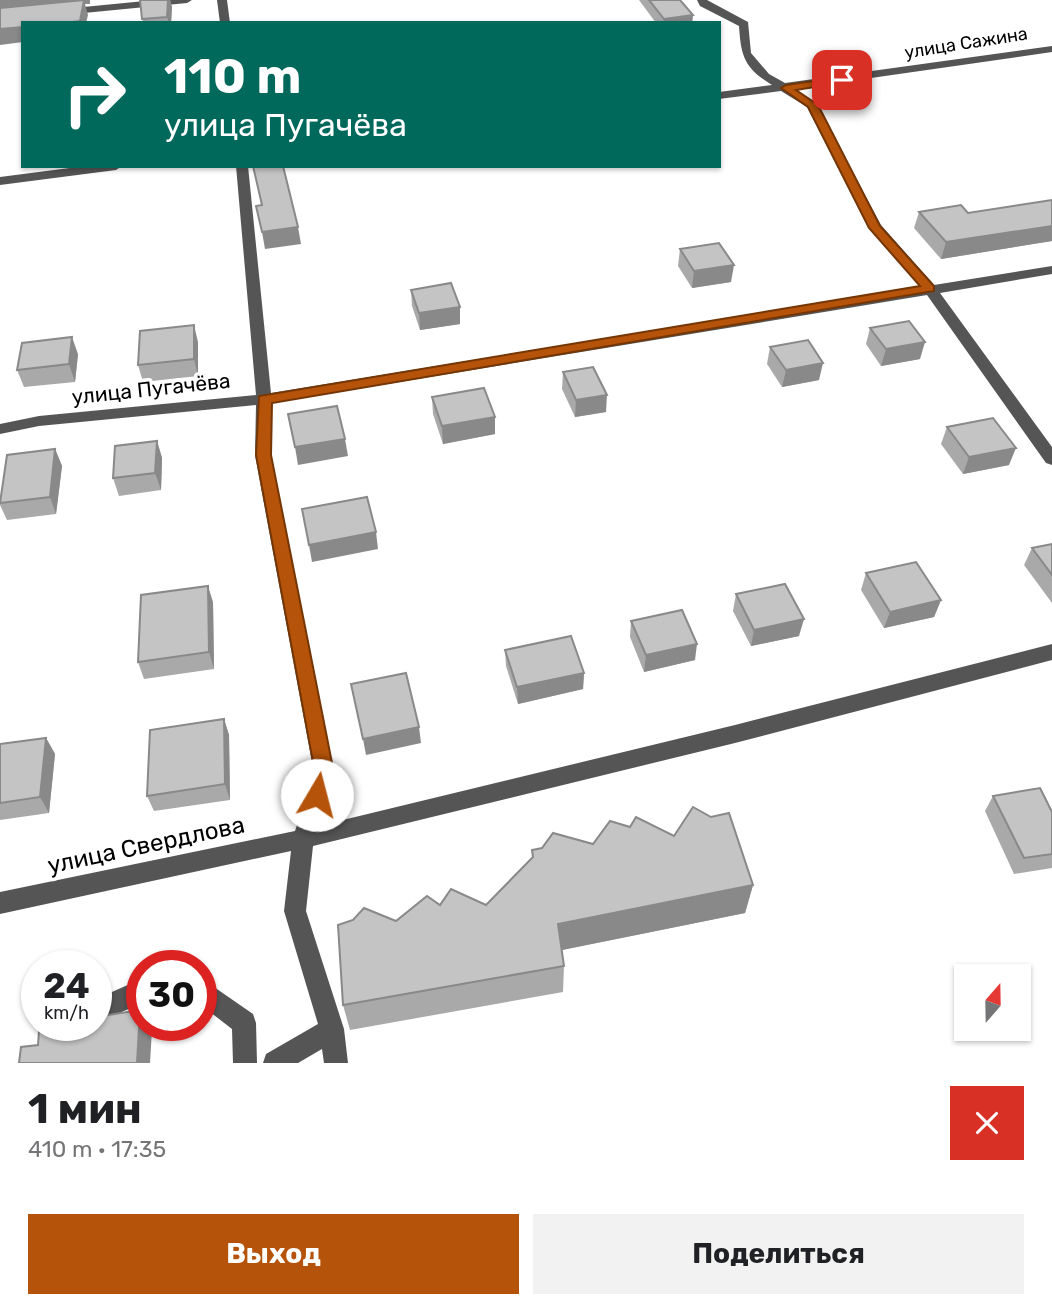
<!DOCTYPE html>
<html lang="ru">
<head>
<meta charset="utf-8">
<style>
  :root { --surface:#fff; --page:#f2f2f2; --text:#202124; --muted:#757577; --accent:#b45309 }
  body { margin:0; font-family:Rubik,sans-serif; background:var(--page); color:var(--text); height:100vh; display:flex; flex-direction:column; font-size:26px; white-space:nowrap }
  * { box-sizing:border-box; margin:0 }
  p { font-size:23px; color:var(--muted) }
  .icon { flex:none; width:38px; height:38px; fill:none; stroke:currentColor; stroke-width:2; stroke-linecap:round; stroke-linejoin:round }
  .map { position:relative; height:1063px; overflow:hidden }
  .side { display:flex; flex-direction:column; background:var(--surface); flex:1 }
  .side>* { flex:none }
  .hud { position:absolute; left:21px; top:21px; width:700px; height:147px; border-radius:0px; box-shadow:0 2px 5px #0004; background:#00695c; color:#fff; overflow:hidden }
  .needle { width:46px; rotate:20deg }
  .buttons { position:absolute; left:954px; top:964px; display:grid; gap:14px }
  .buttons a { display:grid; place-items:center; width:77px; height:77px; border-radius:0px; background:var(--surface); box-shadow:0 2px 5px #0004; font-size:35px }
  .speed { position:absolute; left:21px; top:950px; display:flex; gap:14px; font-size:35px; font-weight:700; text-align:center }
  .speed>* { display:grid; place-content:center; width:91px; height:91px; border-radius:50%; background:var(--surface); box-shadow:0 2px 5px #0004; line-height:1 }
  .speed small { font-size:18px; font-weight:400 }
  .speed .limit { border:10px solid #d22; background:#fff; color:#111 }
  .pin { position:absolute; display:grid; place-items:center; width:60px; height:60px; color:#fff; margin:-30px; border-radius:14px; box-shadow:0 4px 10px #0006 }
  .me { position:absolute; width:77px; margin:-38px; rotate:8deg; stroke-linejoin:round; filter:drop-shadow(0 0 5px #0008) }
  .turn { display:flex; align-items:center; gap:24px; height:147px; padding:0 28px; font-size:32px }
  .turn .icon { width:91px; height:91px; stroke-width:2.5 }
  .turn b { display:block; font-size:49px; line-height:60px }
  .round { display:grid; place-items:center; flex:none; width:74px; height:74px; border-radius:0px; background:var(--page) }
  .summary { display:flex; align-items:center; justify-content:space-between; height:119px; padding:0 28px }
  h1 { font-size:42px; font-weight:700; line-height:52px }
  .primary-button { display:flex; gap:14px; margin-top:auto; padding:14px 28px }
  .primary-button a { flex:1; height:80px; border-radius:0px; background:var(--accent); color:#fff; font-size:28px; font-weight:700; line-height:80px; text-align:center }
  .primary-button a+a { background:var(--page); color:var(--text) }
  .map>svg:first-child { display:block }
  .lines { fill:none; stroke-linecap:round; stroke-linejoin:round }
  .minor { fill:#555; fill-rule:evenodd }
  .wall { fill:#a9a9a9 }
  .shaded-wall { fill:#898989 }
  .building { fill:#c4c4c4; stroke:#898989; stroke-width:2 }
  .route { fill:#b45309; stroke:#753606; stroke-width:2 }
  .labels { text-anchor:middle; stroke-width:7; stroke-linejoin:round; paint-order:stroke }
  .far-street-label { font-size:18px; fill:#000; stroke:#fff }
  .street-label { font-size:21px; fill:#000; stroke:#fff }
  .near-street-label { font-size:24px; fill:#000; stroke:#fff }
</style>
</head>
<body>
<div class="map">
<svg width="1052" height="1063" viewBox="0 0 1052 1063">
  <rect width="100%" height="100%" fill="#fff"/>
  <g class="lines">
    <g class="minor">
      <polygon points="155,0 192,0 187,3 63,15 58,12 63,9"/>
      <polygon points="217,0 227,0 230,23 220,23"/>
      <path d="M 697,0 L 707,0 L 748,22 L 751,53 L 769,74 L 785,83 L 1052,46 L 1052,52 L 794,89 L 816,103 L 881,225 L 934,285 L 1052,266 L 1052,274 L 940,293 L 1052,447 L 1052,465 L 1046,463 L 927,295 L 272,403 L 271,455 L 334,773 L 318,826 L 735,725 L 1052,644 L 1052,660 L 735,743 L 313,846 L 306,911 L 344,1029 L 348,1063 L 324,1063 L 322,1049 L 298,1063 L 263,1063 L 266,1054 L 318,1024 L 284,911 L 291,851 L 0,914 L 0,892 L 295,831 L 314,773 L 255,455 L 256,405 L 39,426 L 0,434 L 0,424 L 39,416 L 256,395 L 236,166 L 248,166 L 271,393 L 921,287 L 868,227 L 807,107 L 781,91 L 719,99 L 719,92 L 772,85 C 744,68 741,56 739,26 L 700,6 Z"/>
      <polygon points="85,166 122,166 116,170 0,185 0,177"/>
      <polygon points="201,978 253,1014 256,1023 257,1063 233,1063 232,1029 201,1005"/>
      <polygon points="142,983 142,1007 131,1008 96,1023 96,999 130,984"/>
    </g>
  </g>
  <g class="wall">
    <polygon points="140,0 170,0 172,7 171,23 143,23"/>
    <polygon points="639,0 680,0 693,15 692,23 656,23"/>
    <polygon points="1052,200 1052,241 941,259 914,228 919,212 968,213"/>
    <polygon points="680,249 731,282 692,288 678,266"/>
    <polygon points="411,290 460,307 460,324 420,330 412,306"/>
    <polygon points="870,328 920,359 881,366 866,344"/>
    <polygon points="198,342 198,376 143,382 138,365"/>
    <polygon points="770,347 819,380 782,387 767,364"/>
    <polygon points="78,354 75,382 24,387 17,370"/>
    <polygon points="563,372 606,412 575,417 562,389"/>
    <polygon points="432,397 495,434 443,444 433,414"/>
    <polygon points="947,427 1009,465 963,474 941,444"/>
    <polygon points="157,441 162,458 161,490 119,496 113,478"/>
    <polygon points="55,449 62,466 56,514 7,520 0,505 0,499"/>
    <polygon points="1052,544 1052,603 1024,565 1032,548"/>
    <polygon points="866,573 941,600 934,617 884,628 861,590"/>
    <polygon points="736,594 799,636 751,646 733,611"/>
    <polygon points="213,602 214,669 144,679 138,662"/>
    <polygon points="631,621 695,660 644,672 630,637"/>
    <polygon points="505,650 584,673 583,689 518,704 506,666"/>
    <polygon points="224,719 229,735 230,800 154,811 147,796"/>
    <polygon points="46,738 55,754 49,813 0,820 0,744"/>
    <polygon points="993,796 1052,812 1052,868 1014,874 985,811"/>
    <polygon points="593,844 753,885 745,913 562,950 564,966 563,992 350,1030 343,1005 353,920 396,921 440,905 486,905 532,858 532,850"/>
  </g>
  <g class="shaded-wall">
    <polygon points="0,0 90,0 90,4 85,4 88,15 86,23 66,23 0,12"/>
    <polygon points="168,0 170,0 172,7 171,23 169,23 167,17"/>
    <polygon points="693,15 692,23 663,23 664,19"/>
    <polygon points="23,27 23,42 0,45 0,29"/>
    <polygon points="1052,226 1052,241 941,259 946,242"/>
    <polygon points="298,227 301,244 265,249 262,232"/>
    <polygon points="734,265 731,282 692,288 694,271"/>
    <polygon points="460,307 460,324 420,330 419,313"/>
    <polygon points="194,325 198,342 198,376 194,359"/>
    <polygon points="72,337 78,354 75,382 69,364"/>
    <polygon points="925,342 920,359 881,366 886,349"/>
    <polygon points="823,363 819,380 782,387 786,370"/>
    <polygon points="607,395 606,412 575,417 576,400"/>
    <polygon points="495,417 495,434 443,444 442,426"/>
    <polygon points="345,439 348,456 298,465 295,447"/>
    <polygon points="157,441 162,458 161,490 155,473"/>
    <polygon points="1016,448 1009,465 963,474 969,457"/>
    <polygon points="55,449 62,466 56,514 50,497"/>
    <polygon points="376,532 378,549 312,562 309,545"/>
    <polygon points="208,586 213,602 214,669 209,652"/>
    <polygon points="941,600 934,617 884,628 890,612"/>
    <polygon points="804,619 799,636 751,646 754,630"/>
    <polygon points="697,644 695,660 644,672 646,655"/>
    <polygon points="584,673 583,689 518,704 517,687"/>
    <polygon points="224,719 229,735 230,800 225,784"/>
    <polygon points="419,727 421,743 366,755 363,739"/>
    <polygon points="46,738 55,754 49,813 40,797"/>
    <polygon points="753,885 745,913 557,951 558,924"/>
    <polygon points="140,1010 142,1013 142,1026 149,1026 152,1030 150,1063 137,1063"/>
  </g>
  <g class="building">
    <polygon points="84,0 80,21 66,23 23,23 23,27 0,29 0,8"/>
    <polygon points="140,0 168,0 167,17 142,19"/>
    <polygon points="649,0 680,0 693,15 664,19"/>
    <polygon points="253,166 283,166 298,227 262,232 256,206 262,205"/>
    <polygon points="1052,200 1052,226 946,242 919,212 961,205 968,213"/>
    <polygon points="719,243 734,265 694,271 680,249"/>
    <polygon points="451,283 460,307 419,313 411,290"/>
    <polygon points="909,321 925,342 886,349 870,328"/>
    <polygon points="194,325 194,359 138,365 140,331"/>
    <polygon points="72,337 69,364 17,370 22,343"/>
    <polygon points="808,340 823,363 786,370 770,347"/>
    <polygon points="593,367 607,395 576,400 563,372"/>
    <polygon points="484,388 495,417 442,426 432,397"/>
    <polygon points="337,406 345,439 295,447 288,414"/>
    <polygon points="993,418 1016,448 969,457 947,427"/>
    <polygon points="157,441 155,473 113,478 115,446"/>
    <polygon points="55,449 50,497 0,503 7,455"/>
    <polygon points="367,497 376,532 309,545 302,509"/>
    <polygon points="1052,544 1052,575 1032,548"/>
    <polygon points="916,562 941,600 890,612 866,573"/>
    <polygon points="785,584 804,619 754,630 736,594"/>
    <polygon points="208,586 209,652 138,662 141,595"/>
    <polygon points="682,610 697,644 646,655 631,621"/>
    <polygon points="571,636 584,673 517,687 505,650"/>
    <polygon points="406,673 419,727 363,739 351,684"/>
    <polygon points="224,719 225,784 147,796 150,730"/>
    <polygon points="46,738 40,797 0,803 0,744"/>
    <polygon points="1040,788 1052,812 1052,854 1024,858 993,796"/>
    <polygon points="693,807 711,817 729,813 753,885 558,924 564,966 343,1005 338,925 353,920 364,908 396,921 427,896 440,905 451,889 486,905 533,857 532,850 542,848 553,833 593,844 610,821 630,827 636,817 674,836"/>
    <polygon points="140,1010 137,1063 19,1063 21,1047 38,1045 39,1031 44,1026 96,1026 96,1017"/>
  </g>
  <polygon class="route" points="842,77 847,80 845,82 796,90 818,105 880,226 934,286 934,291 272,403 271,455 334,773 324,801 317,803 311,801 308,795 315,773 256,455 259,396 920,286 869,228 808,107 781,88 786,85"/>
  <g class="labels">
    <g class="far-street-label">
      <text transform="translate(966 43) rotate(-9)" y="6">улица Сажина</text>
    </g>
    <g class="street-label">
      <text transform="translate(151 389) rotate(-6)" y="7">улица Пугачёва</text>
    </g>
    <g class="near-street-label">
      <text transform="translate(146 845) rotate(-12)" y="8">улица Свердлова</text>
    </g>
  </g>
</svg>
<div class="buttons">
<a><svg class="needle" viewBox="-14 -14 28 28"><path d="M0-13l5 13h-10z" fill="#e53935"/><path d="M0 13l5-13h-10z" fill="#757577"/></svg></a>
</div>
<div class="speed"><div>24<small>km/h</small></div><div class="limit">30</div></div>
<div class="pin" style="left:842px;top:80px;background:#d93025"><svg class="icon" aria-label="arrive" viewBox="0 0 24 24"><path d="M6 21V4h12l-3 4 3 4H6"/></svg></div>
<svg class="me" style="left:317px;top:795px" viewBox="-20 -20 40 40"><circle r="19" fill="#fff"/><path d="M0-13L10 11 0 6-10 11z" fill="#b45309"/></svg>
<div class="hud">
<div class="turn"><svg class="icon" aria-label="right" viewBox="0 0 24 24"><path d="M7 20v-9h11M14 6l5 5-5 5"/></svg><div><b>110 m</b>улица Пугачёва</div></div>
</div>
</div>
<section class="side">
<div class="summary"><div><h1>1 мин</h1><p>410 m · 17:35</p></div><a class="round" style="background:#d93025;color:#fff"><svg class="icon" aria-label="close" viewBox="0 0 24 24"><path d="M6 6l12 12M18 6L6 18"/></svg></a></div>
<div class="primary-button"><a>Выход</a><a>Поделиться</a></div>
</section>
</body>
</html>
